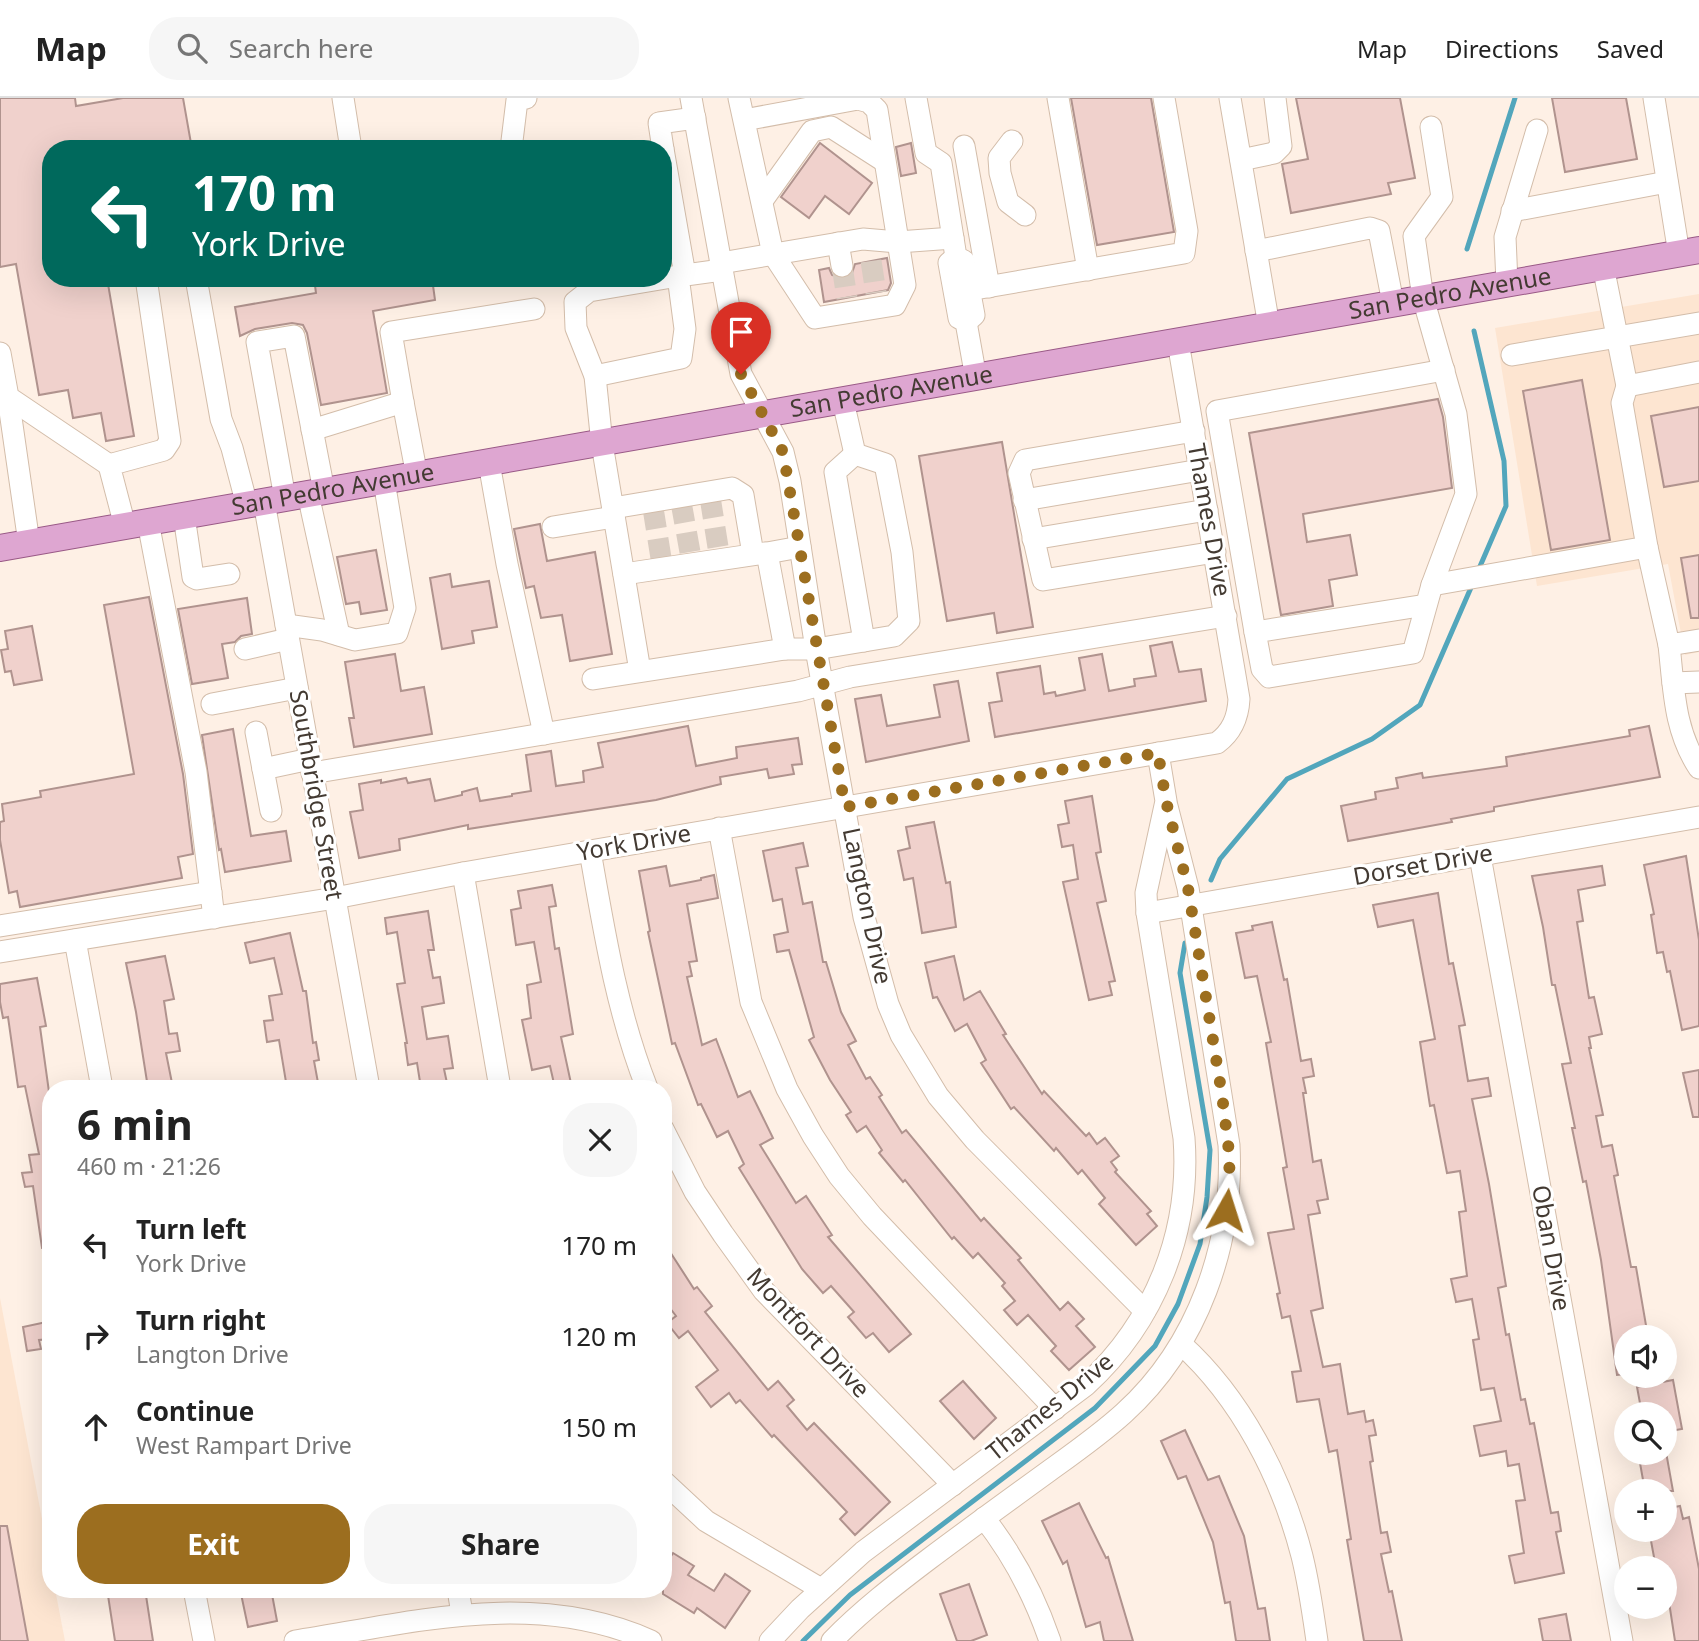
<!DOCTYPE html>
<html lang="en">
<head>
<meta charset="utf-8">
<style>
  :root { --surface:#fff; --page:#f6f6f6; --text:#222; --muted:#767676; --line:#e0e0e0; --accent:#9c6e1f }
  body { margin:0; font-family:"Noto Sans",sans-serif; background:var(--page); color:var(--text); height:100vh; display:flex; flex-direction:column; font-size:26px; white-space:nowrap }
  * { box-sizing:border-box; margin:0 }
  p { font-size:23px; color:var(--muted) }
  .icon { flex:none; width:38px; height:38px; fill:none; stroke:currentColor; stroke-width:2; stroke-linecap:round; stroke-linejoin:round }
  .map { position:relative; flex:1; overflow:hidden }
  .panel { position:absolute; left:42px; top:982px; width:630px; height:518px; display:flex; flex-direction:column; background:var(--surface); border-radius:28px; box-shadow:0 7px 28px #0002 }
  .panel>* { flex:none }
  .guide { position:absolute; left:42px; top:42px; width:630px; height:147px; border-radius:28px; box-shadow:0 7px 28px #0002; background:#00695c; color:#fff; overflow:hidden }
  .tools { position:absolute; left:1614px; top:1227px; display:grid; gap:14px }
  .tools a { display:grid; place-items:center; width:63px; height:63px; border-radius:50%; background:var(--surface); box-shadow:0 7px 28px #0002; font-size:35px }
  .pin { position:absolute; display:grid; place-items:center; width:60px; height:60px; color:#fff; margin:-72px -30px; border-radius:50% 50% 50% 0; rotate:-45deg; box-shadow:0 0 7px #0007 }
  .pin .icon { rotate:45deg }
  .me { position:absolute; width:77px; margin:-38px; rotate:6deg; stroke-linejoin:round; filter:drop-shadow(0 0 5px #0008) }
  .turn { display:flex; align-items:center; gap:24px; height:147px; padding:0 35px; font-size:32px }
  .turn .icon { width:91px; height:91px; stroke-width:2.5 }
  .turn b { display:block; font-size:49px; line-height:60px }
  .round { display:grid; place-items:center; flex:none; width:74px; height:74px; border-radius:28px; background:var(--page) }
  .summary { display:flex; align-items:center; justify-content:space-between; height:119px; padding:0 35px }
  h1 { font-size:42px; font-weight:700; line-height:52px }
  .action { display:flex; gap:14px; margin-top:auto; padding:14px 35px }
  .action a { flex:1; height:80px; border-radius:28px; background:var(--accent); color:#fff; font-size:28px; font-weight:700; line-height:80px; text-align:center }
  .action a+a { background:var(--page); color:var(--text) }
  ul { padding:0; list-style:none }
  li { display:flex; align-items:center; gap:21px; height:91px; padding:0 35px }
  li div { flex:1 }
  li b { display:block; font-size:26px }
  li em { font-style:normal }
  header { display:flex; align-items:center; gap:42px; box-sizing:border-box; height:98px; padding:0 35px; background:var(--surface); border-bottom:2px solid var(--line) }
  header strong { font-size:33px }
  nav { display:flex; gap:38px; margin-inline-start:auto; font-size:24px }
  .search { width:490px; height:63px; background:var(--page); display:flex; align-items:center; gap:18px; box-sizing:border-box; padding:0 24px; border-radius:28px; color:var(--muted); font-size:26px }
  .map>svg:first-child { display:block }
  .built { fill:#fde5d1 }
  .lines { fill:none; stroke-linecap:round; stroke-linejoin:round }
  .stream { stroke:#52a6bc; stroke-width:5 }
  .building { fill:#f0d1cc; stroke:#b0938e; stroke-width:2 }
  .minor-tunnel { stroke:#d9ccc1; stroke-width:21; stroke-dasharray:21 10; stroke-linecap:butt }
  .minor-casing { stroke:#d3bdaa; stroke-width:23 }
  .major-casing { stroke:#995986; stroke-width:28 }
  .minor { stroke:#fff; stroke-width:21 }
  .major { stroke:#dea6d1; stroke-width:26 }
  .route { stroke:#9c6e1f; stroke-width:12; stroke-dasharray:0 21.6 }
  .labels { text-anchor:middle; stroke-width:6; stroke-linejoin:round; paint-order:stroke }
  .street-label { font-size:24px; fill:#433a32; stroke:#fff }
</style>
</head>
<body>
<header>
<strong>Map</strong>
<div class="search"><svg class="icon" aria-label="search" viewBox="0 0 24 24"><circle cx="10" cy="10" r="6"/><path d="M15 15l6 6"/></svg>Search here</div>
<nav><a>Map</a><a>Directions</a><a>Saved</a></nav>
</header>
<div class="map">
<svg width="1699" height="1543" viewBox="0 0 1699 1543">
  <rect width="100%" height="100%" fill="#fef0e5"/>
  <g class="built">
    <polygon points="1699,196 1699,554 1685,557 1668,466 1537,488 1495,230"/>
    <polygon points="0,1200 51,1468 51,1491 55,1491 65,1543 0,1543"/>
  </g>
  <g class="lines">
    <g class="stream">
      <polyline points="1467,151 1515,0"/>
      <polyline points="1474,233 1504,363 1506,408 1478,473"/>
      <polyline points="1211,782 1220,761 1287,681 1372,641 1420,607 1473,485"/>
      <polyline points="803,1543 850,1497 1095,1310 1155,1248 1178,1206 1200,1146 1207,1099 1210,1052 1180,875 1185,845"/>
    </g>
  </g>
  <g class="building">
    <polygon points="0,0 75,0 76,8 123,0 183,0 192,51 51,51 51,180 107,180 134,338 106,343 101,315 73,320 68,292 39,297 16,166 0,169"/>
    <polygon points="1071,0 1151,0 1174,134 1097,147"/>
    <polygon points="1296,0 1400,0 1415,80 1388,85 1391,96 1291,115 1282,66 1308,61"/>
    <polygon points="1552,0 1626,0 1637,61 1565,74"/>
    <polygon points="820,45 872,85 849,116 825,98 809,120 781,99"/>
    <polygon points="911,45 916,75 901,78 896,49"/>
    <polygon points="887,160 891,185 888,192 824,204 819,172 829,170 832,177 844,181 851,178 855,166"/>
    <polygon points="314,180 361,180 363,187 399,180 432,180 435,202 373,213 387,295 321,307 307,235 303,227 292,225 255,231 240,238 235,209 316,195"/>
    <polygon points="1582,282 1610,442 1551,452 1523,293"/>
    <polygon points="1438,301 1443,319 1452,390 1303,416 1307,444 1350,437 1357,477 1329,482 1333,508 1281,517 1249,335"/>
    <polygon points="1699,309 1699,383 1664,389 1651,318"/>
    <polygon points="1002,344 1033,529 997,535 994,515 947,523 919,358"/>
    <polygon points="540,426 547,463 595,454 612,556 570,563 562,517 541,520 534,488 526,490 514,431"/>
    <polygon points="376,452 387,512 361,516 359,504 346,506 337,459"/>
    <polygon points="1699,457 1699,520 1691,520 1681,460"/>
    <polygon points="450,476 452,489 489,483 497,529 472,533 474,545 442,551 430,480"/>
    <polygon points="149,499 183,676 193,756 178,759 182,780 20,809 17,793 9,795 0,742 0,724 4,723 2,706 41,699 40,693 134,676 104,507"/>
    <polygon points="247,500 252,536 241,538 235,544 222,546 228,580 192,586 178,511"/>
    <polygon points="32,528 42,582 14,587 11,573 5,574 1,552 8,551 5,533"/>
    <polygon points="1172,544 1179,574 1201,571 1206,603 995,639 989,605 1002,603 997,575 1040,568 1044,596 1055,594 1056,598 1085,592 1079,560 1102,556 1109,593 1135,588 1134,581 1156,578 1150,548"/>
    <polygon points="395,556 401,593 424,589 432,636 354,649 349,620 354,620 345,564"/>
    <polygon points="958,583 969,643 866,664 855,601 881,597 887,628 940,619 934,587"/>
    <polygon points="688,628 696,668 737,660 736,649 798,640 802,666 792,667 794,676 769,680 767,671 720,679 721,686 656,702 468,731 468,727 399,741 400,752 359,760 350,714 363,712 359,686 381,682 381,685 406,680 408,685 430,681 435,703 462,697 462,694 477,690 480,703 512,698 512,696 531,693 526,657 551,653 556,688 584,684 583,673 603,669 598,645"/>
    <polygon points="1649,628 1660,679 1494,709 1494,713 1451,721 1452,724 1348,743 1341,708 1376,701 1375,694 1398,690 1396,680 1422,675 1423,680 1507,668 1506,659 1630,638 1629,632"/>
    <polygon points="233,631 251,738 286,733 291,763 225,774 221,751 219,752 202,637"/>
    <polygon points="1092,698 1101,754 1096,755 1106,803 1097,805 1115,883 1109,884 1112,897 1089,902 1063,784 1078,781 1073,747 1062,749 1058,727 1069,725 1065,703"/>
    <polygon points="934,724 946,785 950,784 956,829 922,835 913,780 904,782 898,753 910,750 906,729"/>
    <polygon points="803,745 808,768 796,770 803,806 812,804 823,864 826,864 841,914 856,943 848,947 866,981 870,979 882,997 879,999 902,1035 906,1032 981,1123 984,1120 1021,1160 1018,1162 1060,1212 1068,1204 1084,1221 1076,1228 1095,1249 1069,1272 1051,1253 1056,1248 1028,1217 1017,1227 1004,1212 1015,1203 1002,1188 1005,1185 978,1155 973,1160 954,1139 952,1141 905,1082 903,1084 879,1055 882,1052 866,1028 857,1034 846,1017 851,1014 830,982 809,942 814,939 789,852 777,854 774,837 788,834 782,801 773,803 763,753"/>
    <polygon points="1686,758 1699,842 1699,928 1682,932 1670,873 1667,874 1663,854 1657,855 1651,817 1654,816 1644,767"/>
    <polygon points="666,768 670,788 701,782 701,780 714,777 718,800 687,806 697,863 689,864 692,878 687,879 702,947 716,941 738,999 750,993 773,1040 760,1047 796,1105 806,1098 832,1137 828,1139 911,1236 889,1254 873,1235 866,1240 848,1219 854,1214 831,1188 823,1195 802,1171 739,1070 744,1066 728,1033 717,1039 701,1006 698,1007 675,945 672,946 648,834 650,833 639,773"/>
    <polygon points="1602,768 1605,787 1578,792 1583,823 1577,824 1589,900 1594,899 1602,936 1589,939 1591,950 1589,950 1603,1017 1596,1018 1602,1049 1612,1047 1618,1077 1614,1078 1631,1169 1636,1169 1648,1239 1626,1239 1626,1276 1617,1277 1601,1162 1586,1083 1583,1084 1572,1030 1575,1030 1562,966 1571,965 1555,887 1552,887 1543,829 1532,778"/>
    <polygon points="552,787 556,808 549,809 555,851 559,850 573,936 561,939 572,990 555,990 550,968 532,972 522,922 531,920 527,887 541,884 534,844 516,847 511,812 521,810 518,793"/>
    <polygon points="1438,795 1449,866 1453,865 1465,927 1459,928 1468,983 1488,980 1491,998 1472,1001 1489,1086 1506,1188 1498,1190 1506,1237 1509,1236 1521,1302 1525,1301 1530,1326 1534,1325 1551,1415 1558,1414 1561,1433 1556,1434 1564,1475 1515,1485 1509,1458 1524,1455 1516,1403 1525,1402 1519,1366 1508,1368 1506,1353 1480,1358 1474,1328 1501,1323 1494,1290 1481,1292 1473,1242 1479,1241 1472,1201 1456,1204 1451,1181 1467,1178 1459,1114 1466,1113 1460,1073 1447,1075 1434,1007 1430,1008 1420,944 1435,941 1413,822 1378,829 1373,807"/>
    <polygon points="428,813 434,852 428,852 433,880 440,879 444,905 422,909 427,941 448,938 453,970 444,971 447,985 421,990 417,965 408,967 405,945 407,945 397,886 405,885 397,834 387,836 385,820"/>
    <polygon points="1272,824 1284,882 1287,881 1301,963 1311,961 1314,978 1303,980 1306,995 1303,995 1313,1064 1321,1062 1328,1101 1317,1103 1320,1115 1308,1117 1323,1210 1311,1213 1323,1269 1340,1266 1348,1316 1364,1313 1366,1324 1373,1322 1376,1337 1369,1338 1373,1363 1370,1364 1381,1435 1387,1434 1391,1454 1381,1456 1389,1494 1392,1493 1402,1543 1364,1543 1347,1442 1351,1441 1337,1352 1329,1354 1319,1301 1297,1304 1292,1274 1301,1273 1290,1218 1282,1220 1277,1196 1280,1195 1268,1135 1294,1131 1283,1070 1287,1069 1266,945 1271,944 1257,878 1245,880 1236,835 1253,832 1252,828"/>
    <polygon points="290,835 303,893 306,893 313,945 316,944 319,962 314,963 319,990 287,990 279,942 267,944 264,923 273,922 269,898 282,896 274,860 250,865 245,845"/>
    <polygon points="165,858 174,901 164,903 169,936 177,935 180,953 166,955 173,990 148,990 136,914 126,865"/>
    <polygon points="954,858 964,902 980,893 1006,936 1003,937 1042,996 1044,993 1086,1038 1089,1035 1097,1046 1105,1040 1119,1058 1111,1064 1117,1072 1115,1074 1151,1113 1147,1116 1157,1128 1136,1147 1099,1106 1105,1100 1082,1072 1078,1076 1056,1050 1054,1053 1014,1009 1011,1011 981,965 986,962 967,926 955,933 937,899 933,900 925,865"/>
    <polygon points="37,880 46,928 40,929 49,994 51,993 51,1149 42,1150 33,1088 25,1089 22,1075 32,1074 29,1057 39,1056 25,988 18,989 8,919 3,920 0,904 0,886"/>
    <polygon points="1699,972 1699,1019 1693,1019 1683,975"/>
    <polygon points="663,1143 694,1191 697,1189 712,1208 705,1214 768,1292 778,1283 794,1302 787,1308 807,1332 814,1325 890,1404 855,1437 840,1421 847,1414 774,1337 772,1339 740,1302 736,1305 729,1295 711,1309 696,1289 718,1272 688,1233 679,1240 667,1225 676,1218 663,1201"/>
    <polygon points="51,1223 51,1241 39,1242 41,1251 27,1253 23,1229"/>
    <polygon points="1673,1282 1682,1331 1664,1334 1664,1316 1642,1316 1637,1289"/>
    <polygon points="963,1283 996,1320 974,1341 940,1303"/>
    <polygon points="1185,1332 1208,1382 1219,1378 1244,1438 1258,1511 1265,1510 1270,1543 1236,1543 1230,1504 1225,1505 1213,1444 1186,1378 1178,1381 1161,1343"/>
    <polygon points="1638,1354 1666,1354 1673,1393 1645,1393"/>
    <polygon points="1079,1405 1106,1460 1108,1459 1133,1543 1104,1543 1100,1524 1086,1529 1067,1463 1063,1466 1042,1423"/>
    <polygon points="1680,1408 1683,1421 1689,1419 1699,1471 1699,1543 1675,1543 1669,1504 1664,1505 1664,1470 1656,1470 1649,1432 1664,1432 1664,1411"/>
    <polygon points="0,1428 7,1428 28,1543 0,1543"/>
    <polygon points="673,1455 694,1468 688,1477 714,1493 725,1476 750,1493 725,1530 697,1510 694,1515 663,1496 663,1471"/>
    <polygon points="969,1486 987,1537 971,1543 957,1543 940,1496"/>
    <polygon points="107,1491 145,1491 153,1543 115,1543"/>
    <polygon points="240,1491 271,1491 277,1523 248,1529"/>
    <polygon points="1566,1516 1571,1543 1543,1543 1539,1521"/>
  </g>
  <g class="lines">
    <g class="minor-tunnel">
      <polyline points="871,163 876,195"/>
      <polyline points="842,168 847,200"/>
      <polyline points="710,399 718,449"/>
      <polyline points="681,404 690,454"/>
      <polyline points="653,410 661,460"/>
    </g>
    <defs>
      <g id="minor">
        <polyline points="343,0 351,51"/>
        <polyline points="691,0 741,276 783,354 790,383 816,551 864,819 888,906 901,937 938,998 975,1042 1145,1213"/>
        <polyline points="739,0 773,156 815,220 895,207 905,187 877,12 869,4 858,1 744,22"/>
        <polyline points="916,0 926,55 941,65 956,159 964,163 974,217 966,224"/>
        <polyline points="1058,0 1088,172"/>
        <polyline points="1230,0 1269,228"/>
        <polyline points="1654,0 1679,156"/>
        <polyline points="1012,43 999,60 1000,75 1008,104 1025,117"/>
        <polyline points="964,48 989,189"/>
        <polyline points="511,51 517,2 526,0"/>
        <polyline points="663,51 685,177"/>
        <polyline points="663,51 659,25 695,20"/>
        <polyline points="1241,62 1274,55 1281,48 1275,0"/>
        <polyline points="762,103 812,33 831,29 884,63"/>
        <polyline points="1512,113 1667,84"/>
        <polyline points="838,145 842,168"/>
        <polyline points="1256,153 1370,130 1379,133 1393,205"/>
        <polyline points="956,159 949,165 959,220 966,224 976,280"/>
        <polyline points="721,165 863,141 898,144 953,140"/>
        <polyline points="1603,168 1627,288 1699,274"/>
        <polyline points="196,180 221,321 232,350 247,407"/>
        <polyline points="1507,185 1505,139 1537,32"/>
        <polyline points="969,192 1184,155 1187,133 1164,0"/>
        <polyline points="0,255 8,299 109,367"/>
        <polyline points="1512,257 1699,225"/>
        <polyline points="595,278 681,260 685,231 678,178 722,172"/>
        <polyline points="8,299 29,445"/>
        <polyline points="403,304 391,234 534,211"/>
        <polyline points="312,332 403,304 417,378"/>
        <polyline points="1194,333 1025,362 1019,375 1043,482 1215,454"/>
        <polyline points="855,356 835,374 864,543"/>
        <polyline points="489,365 507,466 544,636"/>
        <polyline points="308,396 339,537"/>
        <polyline points="285,400 257,244 294,238 324,393"/>
        <polyline points="1024,402 1200,372"/>
        <polyline points="264,404 369,990"/>
        <polyline points="613,410 732,390 743,397 753,456"/>
        <polyline points="184,418 193,479 197,481 229,476"/>
        <polyline points="148,424 196,674 214,820"/>
        <polyline points="125,428 109,367 164,352 170,343 146,180"/>
        <polyline points="553,429 614,419"/>
        <polyline points="1033,441 1207,412"/>
        <polyline points="1647,449 1669,547 1699,542"/>
        <polyline points="624,476 765,455"/>
        <polyline points="1432,487 1647,449 1622,305 1627,288"/>
        <polyline points="1426,507 1255,534 1262,571 1269,579 1413,555 1432,487 1466,396 1456,316 1423,200 1414,138 1442,99 1431,29"/>
        <polyline points="286,527 322,532 355,542 397,535 405,510 384,383"/>
        <polyline points="1255,534 1217,313 1444,272"/>
        <path d="M 1669,547 C 1674,592 1674,632 1699,670"/>
        <polyline points="245,551 288,541"/>
        <polyline points="785,551 767,455 800,449"/>
        <polyline points="640,573 602,346 595,278 576,230 575,204 589,193 678,178"/>
        <polyline points="593,581 785,551 816,551 894,538 909,523 902,454 885,366 855,356 843,303"/>
        <polyline points="1673,585 1699,584"/>
        <polyline points="212,606 297,590"/>
        <polyline points="256,634 263,671"/>
        <polyline points="312,675 798,593 850,579 1226,518"/>
        <polyline points="271,713 263,671 310,661"/>
        <polyline points="719,730 751,904 787,991 813,1038 839,1078 872,1118 1055,1311"/>
        <path d="M 590,753 C 604,833 617,914 647,990"/>
        <polyline points="1480,758 1622,1543"/>
        <polyline points="463,775 500,990"/>
        <polyline points="1147,815 1699,719"/>
        <polyline points="0,828 211,794"/>
        <polyline points="75,842 102,990"/>
        <path d="M 0,854 L 335,800 L 463,775 L 1217,645 C 1232,634 1238,620 1239,601 L 1178,244"/>
        <polyline points="663,1031 695,1094 723,1136 764,1193 953,1387"/>
        <path d="M 1181,1246 C 1241,1300 1282,1380 1302,1458 C 1309,1486 1313,1515 1317,1543"/>
        <polyline points="663,1383 706,1423 821,1491"/>
        <path d="M 984,1420 C 1013,1457 1035,1499 1050,1543"/>
        <polyline points="194,1491 204,1543"/>
        <polyline points="458,1491 462,1516"/>
        <path d="M 295,1543 C 415,1524 535,1491 651,1543"/>
        <path d="M 770,1543 L 800,1511 L 863,1454 L 1086,1287 C 1155,1224 1191,1134 1184,1040 L 1147,815 L 1146,795 L 1166,703 L 1158,655"/>
        <path d="M 832,1543 C 861,1513 896,1486 929,1461 C 969,1431 1009,1402 1049,1373 C 1074,1355 1101,1336 1124,1315 C 1198,1248 1234,1145 1229,1047 L 1188,790 L 1167,708"/>
      </g>
      <g id="major">
        <path id="s1" d="M 0,450 L 1699,152"/>
      </g>
    </defs>
    <use href="#minor" class="minor-casing"/>
    <use href="#major" class="major-casing"/>
    <use href="#minor" class="minor"/>
    <use href="#major" class="major"/>
  </g>
  <g class="lines">
    <polyline class="route" points="741,276 783,354 845,709 1158,655 1166,703 1188,790 1222,997 1230,1062 1226,1112"/>
  </g>
  <g class="labels">
    <g class="street-label">
      <text dy="8" stroke="none"><textPath href="#s1" startOffset="1472">San Pedro Avenue</textPath></text>
      <text dy="8" stroke="none"><textPath href="#s1" startOffset="905">San Pedro Avenue</textPath></text>
      <text dy="8" stroke="none"><textPath href="#s1" startOffset="338">San Pedro Avenue</textPath></text>
      <text transform="translate(1209 422) rotate(80)" y="8">Thames Drive</text>
      <text transform="translate(316 697) rotate(80)" y="8">Southbridge Street</text>
      <text transform="translate(634 745) rotate(-10)" y="8">York Drive</text>
      <text transform="translate(1423 767) rotate(-10)" y="8">Dorset Drive</text>
      <text transform="translate(867 808) rotate(78)" y="8">Langton Drive</text>
      <text transform="translate(1551 1150) rotate(80)" y="8">Oban Drive</text>
      <text transform="translate(808 1235) rotate(47)" y="8">Montfort Drive</text>
      <text transform="translate(1050 1309) rotate(-39)" y="8">Thames Drive</text>
    </g>
  </g>
</svg>
<div class="tools">
<a><svg class="icon" aria-label="sound" viewBox="0 0 24 24"><path d="M4 9h4l5-4v14l-5-4H4zM17 9q2 3 0 6"/></svg></a>
<a><svg class="icon" aria-label="search" viewBox="0 0 24 24"><circle cx="10" cy="10" r="6"/><path d="M15 15l6 6"/></svg></a>
<a>+</a>
<a>−</a>
</div>
<div class="pin" style="left:741px;top:276px;background:#d93025"><svg class="icon" aria-label="arrive" viewBox="0 0 24 24"><path d="M6 21V4h12l-3 4 3 4H6"/></svg></div>
<svg class="me" style="left:1226px;top:1112px" viewBox="-20 -20 40 40"><path d="M0-17L14 15 0 8-14 15z" fill="#9c6e1f" stroke="#fff" stroke-width="4"/></svg>
<div class="guide">
<div class="turn"><svg class="icon" aria-label="left" viewBox="0 0 24 24"><path d="M17 20v-9H6M10 6l-5 5 5 5"/></svg><div><b>170 m</b>York Drive</div></div>
</div>
<section class="panel">
<div class="summary"><div><h1>6 min</h1><p>460 m · 21:26</p></div><a class="round"><svg class="icon" aria-label="close" viewBox="0 0 24 24"><path d="M6 6l12 12M18 6L6 18"/></svg></a></div>
<ul>
<li><svg class="icon" aria-label="left" viewBox="0 0 24 24"><path d="M17 20v-9H6M10 6l-5 5 5 5"/></svg><div><b>Turn left</b><p>York Drive</p></div><em>170 m</em></li>
<li><svg class="icon" aria-label="right" viewBox="0 0 24 24"><path d="M7 20v-9h11M14 6l5 5-5 5"/></svg><div><b>Turn right</b><p>Langton Drive</p></div><em>120 m</em></li>
<li><svg class="icon" aria-label="ahead" viewBox="0 0 24 24"><path d="M12 20V5M6 11l6-6 6 6"/></svg><div><b>Continue</b><p>West Rampart Drive</p></div><em>150 m</em></li>
</ul>
<div class="action"><a>Exit</a><a>Share</a></div>
</section>
</div>
</body>
</html>
